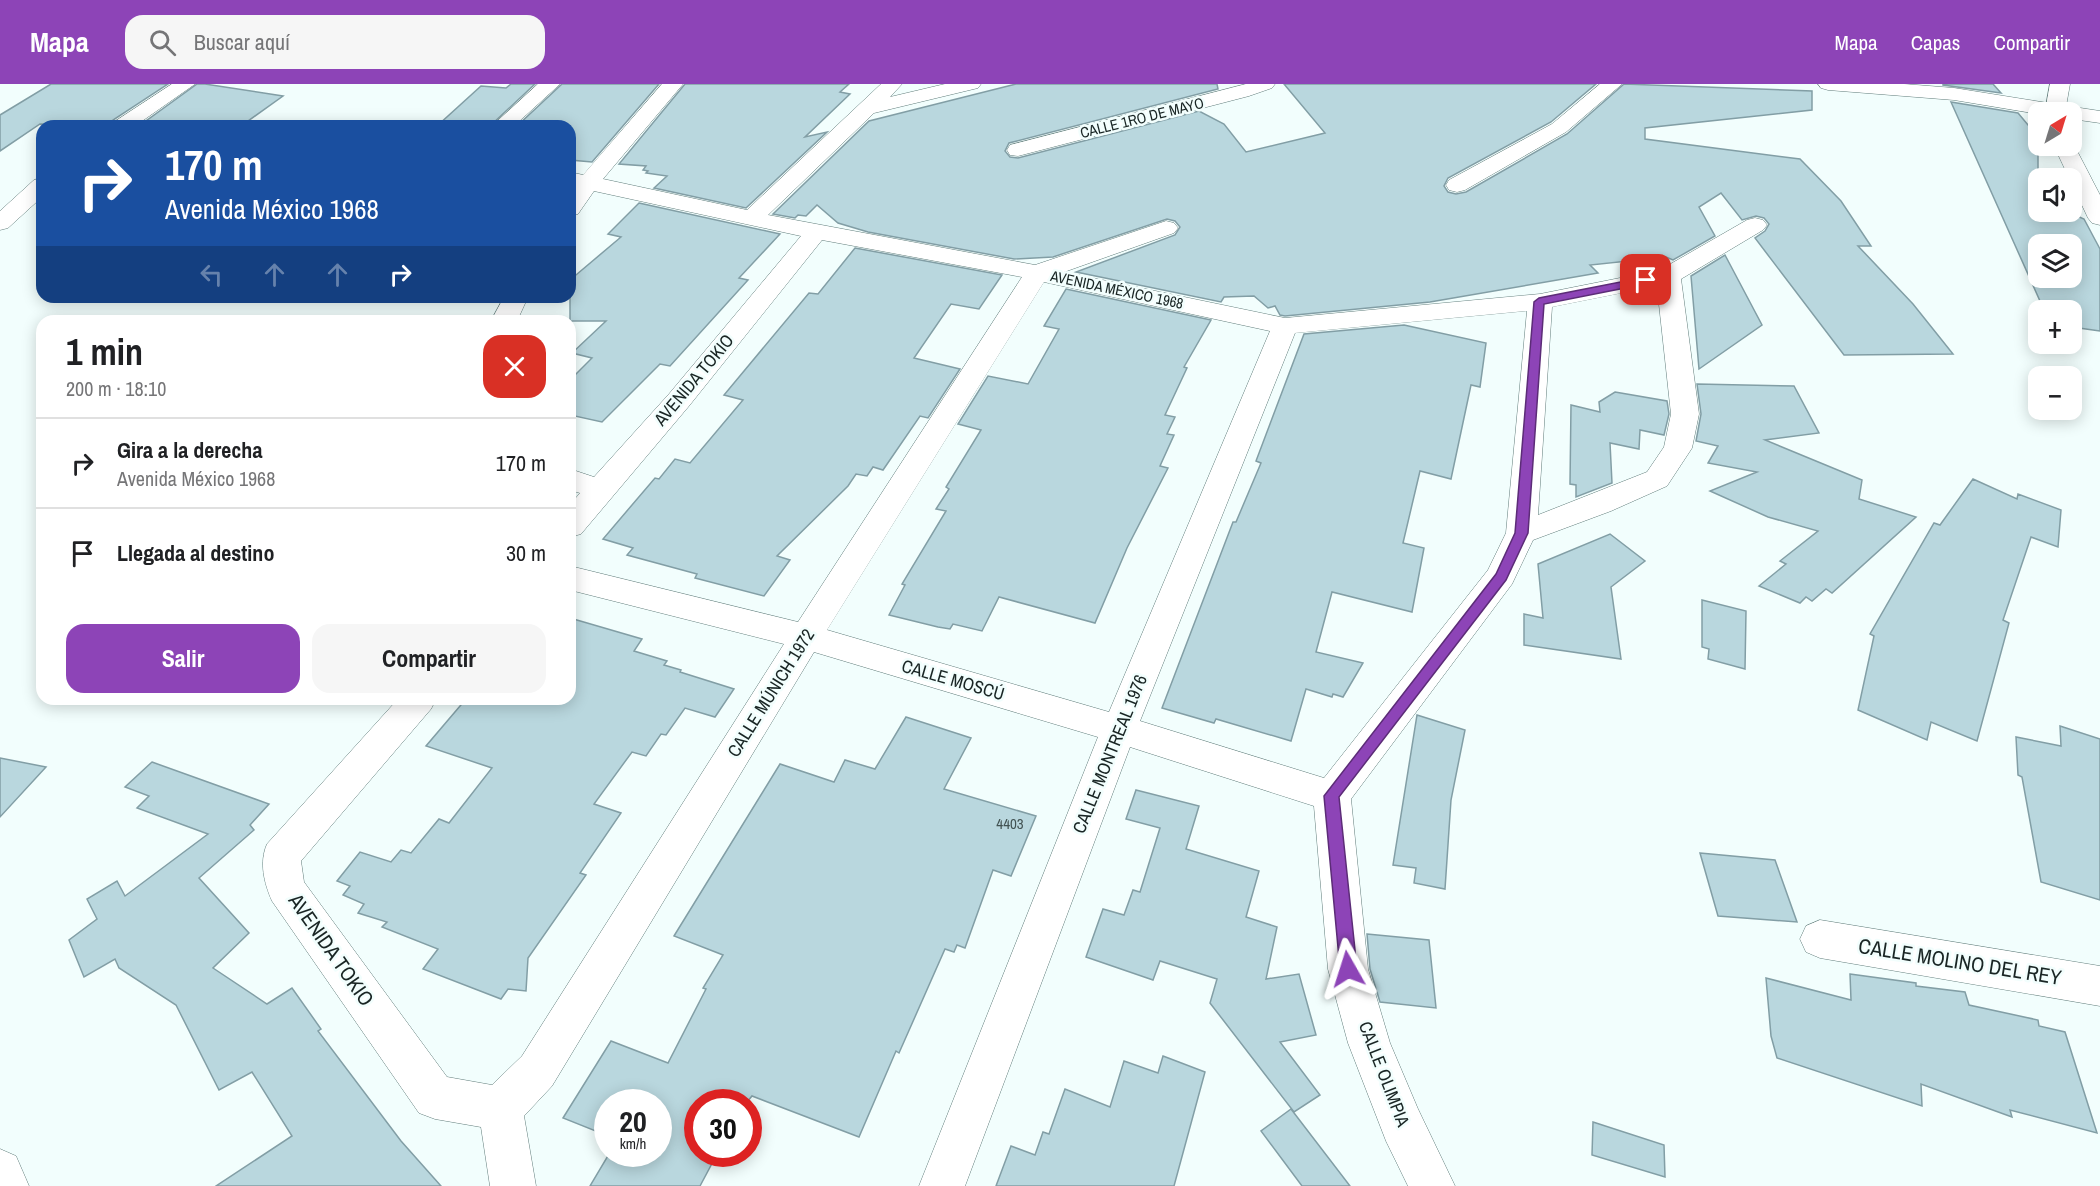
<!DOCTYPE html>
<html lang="es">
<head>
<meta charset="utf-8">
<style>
  :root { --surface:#fff; --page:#f6f6f6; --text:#202124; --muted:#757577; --line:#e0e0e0; --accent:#8d44b7 }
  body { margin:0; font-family:"Archivo Narrow",sans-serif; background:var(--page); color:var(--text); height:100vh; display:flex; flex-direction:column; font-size:22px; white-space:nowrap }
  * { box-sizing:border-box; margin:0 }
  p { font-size:20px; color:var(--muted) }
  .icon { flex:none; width:33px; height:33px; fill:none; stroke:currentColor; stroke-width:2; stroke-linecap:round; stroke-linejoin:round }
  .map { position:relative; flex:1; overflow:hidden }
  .sheet { position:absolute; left:36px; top:231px; width:540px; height:390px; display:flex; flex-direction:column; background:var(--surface); border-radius:18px; box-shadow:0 3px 15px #0003 }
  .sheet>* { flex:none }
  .hud { position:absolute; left:36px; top:36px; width:540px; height:183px; border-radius:18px; box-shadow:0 3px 15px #0003; background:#1a4fa0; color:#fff; overflow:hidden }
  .needle { width:39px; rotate:38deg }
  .buttons { position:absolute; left:2028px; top:18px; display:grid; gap:12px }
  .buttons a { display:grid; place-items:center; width:54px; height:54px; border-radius:12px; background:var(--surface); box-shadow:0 3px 15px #0003; font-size:30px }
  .speed { position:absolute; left:594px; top:1005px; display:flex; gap:12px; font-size:30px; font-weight:700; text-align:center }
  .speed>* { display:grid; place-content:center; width:78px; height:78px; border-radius:50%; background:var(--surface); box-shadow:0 3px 15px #0003; line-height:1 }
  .speed small { font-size:15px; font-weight:400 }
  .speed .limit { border:9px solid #d22; background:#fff; color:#111 }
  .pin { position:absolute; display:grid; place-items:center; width:51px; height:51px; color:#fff; margin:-26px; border-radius:12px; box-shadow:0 3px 9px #0006 }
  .me { position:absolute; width:66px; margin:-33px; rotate:354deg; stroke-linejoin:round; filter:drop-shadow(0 0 4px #0008) }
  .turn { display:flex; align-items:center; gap:21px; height:126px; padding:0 30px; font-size:27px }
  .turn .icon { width:78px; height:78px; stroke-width:2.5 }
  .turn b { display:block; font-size:42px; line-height:51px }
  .lanes { display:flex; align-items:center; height:57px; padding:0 30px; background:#0003; justify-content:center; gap:30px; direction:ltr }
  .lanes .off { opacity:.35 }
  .round { display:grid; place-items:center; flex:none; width:63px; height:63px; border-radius:18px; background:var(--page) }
  .summary { display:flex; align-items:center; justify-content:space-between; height:102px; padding:0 30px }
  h1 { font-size:36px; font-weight:800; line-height:45px }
  .button { display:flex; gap:12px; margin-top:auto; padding:12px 30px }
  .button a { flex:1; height:69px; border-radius:18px; background:var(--accent); color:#fff; font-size:24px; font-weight:800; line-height:69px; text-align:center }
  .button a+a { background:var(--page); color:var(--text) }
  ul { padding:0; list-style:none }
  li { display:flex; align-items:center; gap:18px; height:90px; padding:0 30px; border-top:2px solid var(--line) }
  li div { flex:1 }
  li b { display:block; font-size:22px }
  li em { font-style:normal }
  header { display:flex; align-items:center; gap:36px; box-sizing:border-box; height:84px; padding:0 30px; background:var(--accent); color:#fff }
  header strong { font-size:28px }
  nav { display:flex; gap:33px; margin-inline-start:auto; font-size:21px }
  .search { width:420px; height:54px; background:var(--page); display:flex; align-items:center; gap:15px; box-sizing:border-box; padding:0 21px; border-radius:18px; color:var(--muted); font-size:22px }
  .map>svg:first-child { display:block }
  .building { fill:#b9d7de; stroke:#829ea5; stroke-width:1.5; fill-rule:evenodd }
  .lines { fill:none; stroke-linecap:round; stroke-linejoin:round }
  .minor-casing { stroke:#617d7b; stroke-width:1 }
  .major-casing { stroke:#617d7b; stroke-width:1 }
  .highway-casing { stroke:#617d7b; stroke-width:1 }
  .minor { fill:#fff; fill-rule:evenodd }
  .major { fill:#fff; fill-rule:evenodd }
  .highway { fill:#fff; fill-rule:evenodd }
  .route { fill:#8d44b7; stroke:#5c2c77; stroke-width:1.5 }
  .labels { text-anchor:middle; stroke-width:5; stroke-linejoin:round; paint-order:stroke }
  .far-street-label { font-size:15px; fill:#192524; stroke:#f2fefd }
  .number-label { font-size:15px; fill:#415252 }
  .street-label { font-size:18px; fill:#192524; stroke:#f2fefd }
  .near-street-label { font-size:21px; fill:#192524; stroke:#f2fefd }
</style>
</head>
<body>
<header>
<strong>Mapa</strong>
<div class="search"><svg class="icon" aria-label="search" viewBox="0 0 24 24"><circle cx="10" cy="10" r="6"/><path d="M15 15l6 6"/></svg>Buscar aquí</div>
<nav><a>Mapa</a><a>Capas</a><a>Compartir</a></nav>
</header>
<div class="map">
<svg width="2100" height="1102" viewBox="0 0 2100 1102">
  <rect width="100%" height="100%" fill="#f2fefd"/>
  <g class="building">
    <polygon points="51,0 168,0 113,36 109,42 40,40 0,67 0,31"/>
    <polygon points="197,0 205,0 283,12 241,42 139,42"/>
    <polygon points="511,0 535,0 490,42 437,42 481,2 506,4"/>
    <polygon points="562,0 659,0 592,78 570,76 570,42 517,42"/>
    <polygon points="685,0 849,0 840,8 850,10 805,53 827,48 746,124 654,104 667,92 646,89 648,87 643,86 646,82 619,80"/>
    <polygon points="1016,0 1217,0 1218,5 1009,59 1005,67 1010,73 1018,74 1199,27 1224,40 1246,68 1325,49 1284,0 1596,0 1551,38 1448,94 1444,102 1448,108 1456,110 1466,108 1567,50 1624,0 1812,7 1812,26 1645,44 1645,55 1800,75 1841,117 1871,162 1858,162 1913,220 1953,270 1844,271 1755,154 1765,147 1769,140 1764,134 1756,132 1742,136 1721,109 1699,123 1715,152 1673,176 1666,173 1590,181 1598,189 1430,218 1285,232 1280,231 1275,222 1268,224 1254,212 1224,213 1221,218 1076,188 1175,151 1180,143 1175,137 1167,135 1053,173 1014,175 868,148 838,139 817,121 806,132 798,131 795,134 773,130 869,37"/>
    <polygon points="1943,0 1993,0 2001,9 1943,1"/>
    <path d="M 1951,18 L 2018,29 L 2038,53 L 2038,128 L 2075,131 L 2084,135 L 2100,165 L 2100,247 L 2072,243 L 2072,226 L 2044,226 ZM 2038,160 L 2072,160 L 2072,194 L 2038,194 Z"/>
    <polygon points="639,119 780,150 739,194 748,196 670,282 660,280 602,338 570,331 570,296 592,274 572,269 606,237 570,237 570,196 621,153 608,150"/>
    <polygon points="855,164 1002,191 979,225 951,220 914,274 960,285 928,334 920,332 883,386 873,383 867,392 856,390 848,402 777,472 790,476 764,512 695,494 697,490 627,471 633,464 603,455 655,394 659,395 675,375 690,379 743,316 724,311 809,209 818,210"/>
    <polygon points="1725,171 1762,241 1699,285 1691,192"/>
    <polygon points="1066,205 1211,236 1184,283 1187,284 1165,331 1175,333 1167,350 1174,351 1160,382 1168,384 1127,464 1095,539 999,513 982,547 953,540 950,545 938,543 889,531 905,501 902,500 946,427 936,425 949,405 946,403 981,346 958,340 988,292 1028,300 1059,245 1044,242"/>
    <polygon points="1404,241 1486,259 1480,303 1471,301 1451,395 1420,387 1403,459 1424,464 1412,528 1332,508 1316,568 1363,579 1343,613 1333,610 1332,613 1306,605 1291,657 1216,635 1214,639 1162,624 1233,438 1236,438 1261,379 1256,377 1304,250"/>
    <polygon points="1697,300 1794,302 1819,349 1765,356 1862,396 1859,415 1916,433 1832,509 1826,505 1812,517 1806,513 1800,519 1759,502 1786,480 1780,477 1818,447 1768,433 1710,407 1757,388 1708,379 1718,362 1696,357 1701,330"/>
    <polygon points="1615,308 1667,317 1669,330 1664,351 1640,346 1639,365 1610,359 1612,399 1576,413 1576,401 1570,400 1571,321 1600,328 1599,318"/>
    <polygon points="1973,395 2017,415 2018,410 2061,426 2058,463 2031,453 2003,536 2009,539 1977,657 1931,638 1927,656 1858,626 1874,552 1870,550 1934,439 1940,441"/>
    <polygon points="1610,450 1645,477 1611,503 1621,575 1524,561 1524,530 1543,534 1538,480"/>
    <polygon points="1702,516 1746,527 1745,585 1708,575 1709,565 1702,563"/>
    <polygon points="570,534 642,555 634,567 667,577 664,581 681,586 680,588 734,605 715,633 685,624 666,651 661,650 646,672 632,668 594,720 621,729 580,789 586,791 528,874 526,907 508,905 501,915 423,885 438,865 382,843 387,838 358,829 364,820 343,811 350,802 337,797 360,768 391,778 401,766 411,769 439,735 449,739 492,684 426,662 466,615 570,615"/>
    <polygon points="1417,631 1465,646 1451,716 1445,805 1414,799 1416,784 1393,781"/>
    <polygon points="906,633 971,654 944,705 1036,732 1011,792 993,786 965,864 957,861 954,868 945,865 899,969 896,967 859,1053 752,1012 747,1018 698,1018 698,1070 717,1070 700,1102 590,1102 609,1070 658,1070 658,1018 608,1018 608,1052 563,1034 611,957 668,979 706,905 703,904 723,871 674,852 780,680 834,698 845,676 875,685"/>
    <polygon points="2060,642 2100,655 2100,816 2041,798 2022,693 2018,691 2016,653 2061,662"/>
    <polygon points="0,674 46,683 0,733"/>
    <polygon points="152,678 269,720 250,741 254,746 199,794 249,849 213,884 267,920 292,904 321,945 318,947 401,1057 441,1102 216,1102 292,1052 252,988 219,1006 176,921 119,884 115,875 84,893 69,856 97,835 87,815 117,797 125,812 208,750 137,724 149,712 125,703"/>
    <polygon points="1136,706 1199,722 1186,765 1259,787 1246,833 1277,843 1266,895 1299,890 1316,951 1280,958 1320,1011 1294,1028 1210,919 1217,895 1160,877 1153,896 1086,873 1103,825 1124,831 1133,806 1140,808 1160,744 1126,735"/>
    <polygon points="1700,769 1775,776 1797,838 1718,832"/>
    <polygon points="1367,850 1429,856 1436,924 1380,918 1370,885"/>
    <polygon points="1850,890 1916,899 1916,902 1965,908 1969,921 2038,936 2039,942 2065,948 2097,1049 2010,1026 2012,1033 1921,1000 1922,1022 1777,974 1771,952 1766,894 1851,916"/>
    <polygon points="1163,972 1205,988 1174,1102 996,1102 1011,1062 1035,1071 1043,1048 1049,1050 1065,1005 1110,1023 1124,977 1158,989"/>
    <polygon points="1291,1025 1350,1102 1302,1102 1261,1047"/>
    <polygon points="1593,1038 1664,1061 1665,1093 1592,1071"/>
  </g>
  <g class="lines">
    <defs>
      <g id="minor">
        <polygon points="538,0 560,0 514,42 492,42"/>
        <path d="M 662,0 L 683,0 L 603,95 L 747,126 L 881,0 L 902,0 L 890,13 L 945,0 L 981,0 L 978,4 L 874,29 L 768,131 L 1035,181 L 1166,137 L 1174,139 L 1178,144 L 1174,149 L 1064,188 L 1285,234 L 1540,210 L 1660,186 L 1747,136 L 1755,134 L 1763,136 L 1767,141 L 1763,146 L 1681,195 L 1699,330 L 1692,364 L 1667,402 L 1611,427 L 1533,456 L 1512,500 L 1351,715 L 1368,885 L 1390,959 L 1418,1025 L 1455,1102 L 1408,1102 L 1386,1057 L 1348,959 L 1328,885 L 1314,722 L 1130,663 L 965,1102 L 919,1102 L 1098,653 L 814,568 L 552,1002 L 524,1032 L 536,1102 L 490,1102 L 481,1043 L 435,1035 L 419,1029 L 272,817 C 264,799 259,778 267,760 L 398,615 L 436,615 L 431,625 L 301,777 L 304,798 L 447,993 L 492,1001 L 522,972 L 784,560 L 570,506 L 570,482 L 798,538 L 1022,193 L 822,156 L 689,322 L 581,450 L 570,453 L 570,421 L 580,409 L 570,406 L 570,385 L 594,393 L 669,310 L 801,152 L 594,107 L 578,130 L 570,132 L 570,109 L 574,103 L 570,102 L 570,88 L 583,91 ZM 1044,198 L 1270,247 L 1109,628 L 827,546 ZM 1657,202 L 1671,330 L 1664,363 L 1647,388 L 1538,431 L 1552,223 ZM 1527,227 L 1506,449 L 1488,486 L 1324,694 L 1140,637 L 1295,249 Z"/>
        <polygon points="1246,0 1275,0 1272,4 1249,12 1018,72 1010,71 1007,66 1010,61"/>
        <polygon points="1600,0 1622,0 1566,48 1465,106 1457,108 1449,106 1446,101 1449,96 1552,40"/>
        <polygon points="1818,0 1904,0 1954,4 2054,20 2061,22 2064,26 2063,28 2038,30 1954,16 1828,6 1821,4"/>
        <polygon points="504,213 528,213 517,237 491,237"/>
        <polygon points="1820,836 2100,882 2100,922 1820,874 1806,868 1800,855 1806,842"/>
        <polygon points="0,1065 16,1072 29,1102 0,1102"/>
      </g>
      <g id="major">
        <polygon points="172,0 195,0 135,42 111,42 114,38"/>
        <polygon points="2054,20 2100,27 2100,39 2072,35 2072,28 2045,28 2044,26 2047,22"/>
        <polygon points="42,94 42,113 8,144 0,146 0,127 34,96"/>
      </g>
      <g id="highway">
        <polygon points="2050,0 2070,0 2065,28 2045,28"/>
        <polygon points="2072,57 2100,111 2100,141 2092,139 2088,134 2054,62 2072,62"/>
      </g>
    </defs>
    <use href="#minor" class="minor-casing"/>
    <use href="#major" class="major-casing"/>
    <use href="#highway" class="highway-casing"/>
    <use href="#minor" class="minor"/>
    <use href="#major" class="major"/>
    <use href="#highway" class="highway"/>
  </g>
  <polygon class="route" points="1646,193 1651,196 1650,199 1544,220 1528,449 1506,496 1339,713 1357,885 1354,891 1348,894 1342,891 1340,885 1324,712 1496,490 1515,449 1534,218 1539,214"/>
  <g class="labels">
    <g class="far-street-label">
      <text transform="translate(1142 34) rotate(-14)" y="5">CALLE 1RO DE MAYO</text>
      <text transform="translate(1117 206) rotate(12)" y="5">AVENIDA MÉXICO 1968</text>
    </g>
    <g class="number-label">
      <text x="1010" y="745">4403</text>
    </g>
    <g class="street-label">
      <text transform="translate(694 296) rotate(-50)" y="6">AVENIDA TOKIO</text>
      <text transform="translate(953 596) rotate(16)" y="6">CALLE MOSCÚ</text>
      <text transform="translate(771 609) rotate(-58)" y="6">CALLE MÚNICH 1972</text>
      <text transform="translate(1110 670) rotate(-68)" y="6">CALLE MONTREAL 1976</text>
      <text transform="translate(1384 990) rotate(69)" y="6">CALLE OLIMPIA</text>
    </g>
    <g class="near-street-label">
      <text transform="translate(331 866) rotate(55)" y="7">AVENIDA TOKIO</text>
      <text transform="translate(1960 878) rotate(9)" y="7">CALLE MOLINO DEL REY</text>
    </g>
  </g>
</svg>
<div class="buttons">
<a><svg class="needle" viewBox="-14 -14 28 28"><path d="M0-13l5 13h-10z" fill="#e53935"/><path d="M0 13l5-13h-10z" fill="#757577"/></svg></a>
<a><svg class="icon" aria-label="sound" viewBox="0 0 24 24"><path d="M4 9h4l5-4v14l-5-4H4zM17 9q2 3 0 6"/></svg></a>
<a><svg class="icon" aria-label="layers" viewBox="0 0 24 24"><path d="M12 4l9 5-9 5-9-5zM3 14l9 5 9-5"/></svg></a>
<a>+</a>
<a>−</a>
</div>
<div class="speed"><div>20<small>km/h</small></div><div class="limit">30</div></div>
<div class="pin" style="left:1646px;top:196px;background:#d93025"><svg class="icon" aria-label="arrive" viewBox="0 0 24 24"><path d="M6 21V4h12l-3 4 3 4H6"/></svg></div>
<svg class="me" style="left:1348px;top:885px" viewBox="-20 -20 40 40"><path d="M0-17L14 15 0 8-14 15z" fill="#8d44b7" stroke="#fff" stroke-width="4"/></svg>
<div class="hud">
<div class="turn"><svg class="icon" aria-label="right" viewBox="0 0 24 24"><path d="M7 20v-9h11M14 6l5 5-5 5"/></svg><div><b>170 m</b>Avenida México 1968</div></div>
<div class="lanes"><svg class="icon off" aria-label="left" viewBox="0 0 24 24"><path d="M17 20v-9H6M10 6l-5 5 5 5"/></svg><svg class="icon off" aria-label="ahead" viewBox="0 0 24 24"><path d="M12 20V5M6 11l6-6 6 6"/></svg><svg class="icon off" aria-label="ahead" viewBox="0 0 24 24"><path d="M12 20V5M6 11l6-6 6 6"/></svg><svg class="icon" aria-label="right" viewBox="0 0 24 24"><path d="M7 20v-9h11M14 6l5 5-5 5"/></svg></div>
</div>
<section class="sheet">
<div class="summary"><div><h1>1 min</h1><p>200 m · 18:10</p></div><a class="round" style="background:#d93025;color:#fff"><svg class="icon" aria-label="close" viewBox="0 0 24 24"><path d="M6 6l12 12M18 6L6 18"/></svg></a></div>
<ul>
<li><svg class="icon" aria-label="right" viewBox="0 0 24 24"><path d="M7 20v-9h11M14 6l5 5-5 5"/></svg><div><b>Gira a la derecha</b><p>Avenida México 1968</p></div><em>170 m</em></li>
<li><svg class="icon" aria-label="arrive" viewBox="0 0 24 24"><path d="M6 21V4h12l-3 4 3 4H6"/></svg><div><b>Llegada al destino</b></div><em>30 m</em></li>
</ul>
<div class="button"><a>Salir</a><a>Compartir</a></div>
</section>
</div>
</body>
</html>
